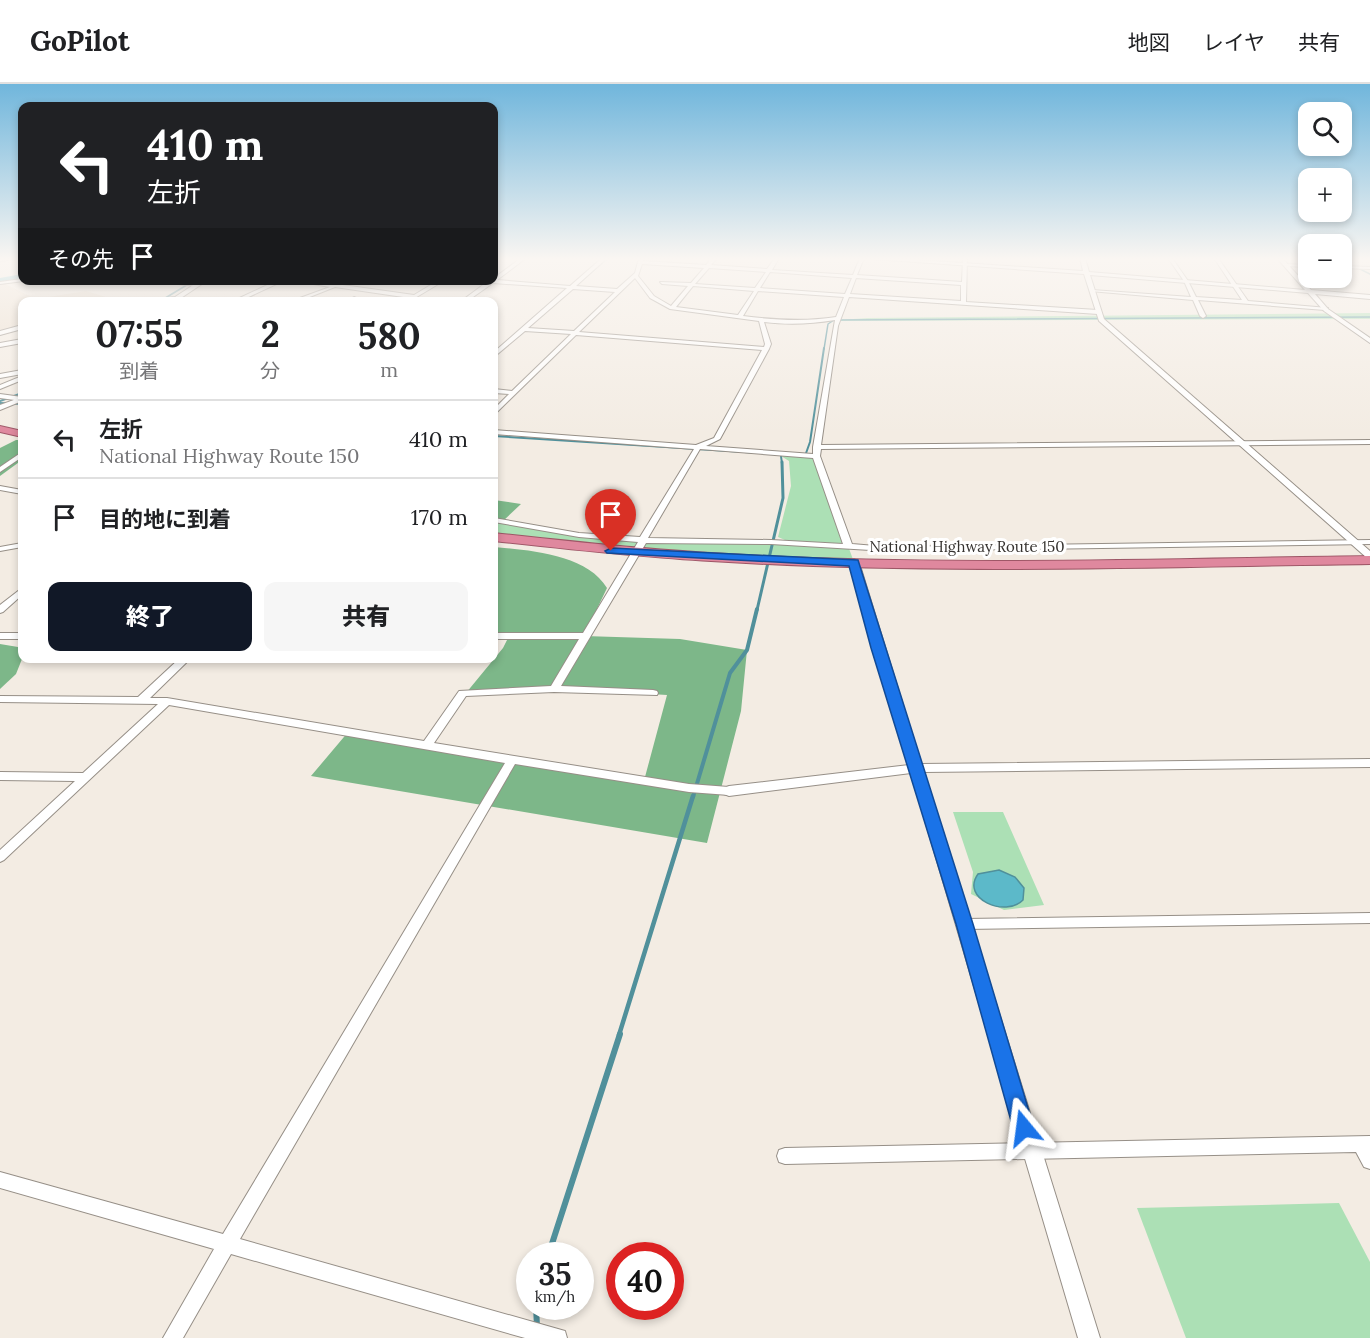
<!DOCTYPE html>
<html lang="ja">
<head>
<meta charset="utf-8">
<style>
  :root { --surface:#fff; --page:#f6f6f6; --text:#202124; --muted:#757577; --line:#e0e0e0; --accent:#111827 }
  body { margin:0; font-family:Lora,"Noto Sans JP",serif; background:var(--page); color:var(--text); height:100vh; display:flex; flex-direction:column; font-size:22px; white-space:nowrap }
  * { box-sizing:border-box; margin:0 }
  p { font-size:20px; color:var(--muted) }
  .icon { flex:none; width:33px; height:33px; fill:none; stroke:currentColor; stroke-width:2; stroke-linecap:round; stroke-linejoin:round }
  .map { position:relative; flex:1; overflow:hidden }
  .drawer { position:absolute; left:18px; top:213px; width:480px; height:366px; display:flex; flex-direction:column; background:var(--surface); border-radius:12px; box-shadow:0 3px 9px #0003 }
  .drawer>* { flex:none }
  .banner { position:absolute; left:18px; top:18px; width:480px; height:183px; border-radius:12px; box-shadow:0 3px 9px #0003; background:#202124; color:#fff; overflow:hidden }
  .buttons { position:absolute; left:1298px; top:18px; display:grid; gap:12px }
  .buttons a { display:grid; place-items:center; width:54px; height:54px; border-radius:12px; background:var(--surface); box-shadow:0 3px 9px #0003; font-size:30px }
  .speed { position:absolute; left:516px; top:1158px; display:flex; gap:12px; font-size:30px; font-weight:700; text-align:center }
  .speed>* { display:grid; place-content:center; width:78px; height:78px; border-radius:50%; background:var(--surface); box-shadow:0 3px 9px #0003; line-height:1 }
  .speed small { font-size:15px; font-weight:400 }
  .speed .limit { border:9px solid #d22; background:#fff; color:#111 }
  .pin { position:absolute; display:grid; place-items:center; width:51px; height:51px; color:#fff; margin:-62px -26px; border-radius:50% 50% 50% 0; rotate:-45deg; box-shadow:0 0 6px #0007 }
  .pin .icon { rotate:45deg }
  .me { position:absolute; width:66px; margin:-33px; rotate:344deg; stroke-linejoin:round; filter:drop-shadow(0 0 4px #0008) }
  .turn { display:flex; align-items:center; gap:21px; height:126px; padding:0 30px; font-size:27px }
  .turn .icon { width:78px; height:78px; stroke-width:2.5 }
  .turn b { display:block; font-size:42px; line-height:51px }
  .then { display:flex; align-items:center; height:57px; padding:0 30px; background:#0003; gap:12px; font-size:22px }
  .eta { display:flex; justify-content:space-evenly; align-items:center; height:102px; text-align:center }
  .eta b { font-size:36px; font-weight:800; line-height:42px }
  .primary-button { display:flex; gap:12px; margin-top:auto; padding:12px 30px }
  .primary-button a { flex:1; height:69px; border-radius:12px; background:var(--accent); color:#fff; font-size:24px; font-weight:800; line-height:69px; text-align:center }
  .primary-button a+a { background:var(--page); color:var(--text) }
  ul { padding:0; list-style:none }
  li { display:flex; align-items:center; gap:18px; height:78px; padding:0 30px; border-top:2px solid var(--line) }
  li div { flex:1 }
  li b { display:block; font-size:22px }
  li em { font-style:normal }
  header { display:flex; align-items:center; gap:36px; box-sizing:border-box; height:84px; padding:0 30px; background:var(--surface); border-bottom:2px solid var(--line) }
  header strong { font-size:28px }
  nav { display:flex; gap:33px; margin-inline-start:auto; font-size:21px }
  .map>svg:first-child { display:block }
  .built { fill:#ebdfd0 }
  .green { fill:#ace0b5 }
  .forest { fill:#7db789 }
  .water { fill:#5cb9c9; stroke:#50909b; stroke-width:1.5 }
  .lines { fill:none; stroke-linecap:round; stroke-linejoin:round }
  .stream-far5 { stroke:#50909b; stroke-width:1.5 }
  .stream-far4 { stroke:#50909b; stroke-width:2 }
  .stream-far3 { stroke:#50909b; stroke-width:3 }
  .stream-far2 { stroke:#50909b; stroke-width:4 }
  .stream-far1 { stroke:#50909b; stroke-width:4.5 }
  .stream { stroke:#50909b; stroke-width:6 }
  .river { fill:#5cb9c9; fill-rule:evenodd }
  .minor-casing { stroke:#968f87; stroke-width:2 }
  .tertiary-casing { stroke:#968f87; stroke-width:2 }
  .trunk-casing { stroke:#9e5767; stroke-width:2 }
  .minor { fill:#fff; fill-rule:evenodd }
  .tertiary { fill:#fff; fill-rule:evenodd }
  .trunk { fill:#df889e; fill-rule:evenodd }
  .route { fill:#1a73e8; stroke:#114b97; stroke-width:1.5 }
  .labels { text-anchor:middle; stroke-width:6; stroke-linejoin:round; paint-order:stroke }
  .street-label { font-size:15px; fill:#35322f; stroke:#fff }
</style>
</head>
<body>
<header>
<strong>GoPilot</strong>
<nav><a>地図</a><a>レイヤ</a><a>共有</a></nav>
</header>
<div class="map">
<svg width="1370" height="1254" viewBox="0 0 1370 1254">
  <rect width="100%" height="100%" fill="#f3ece3"/>
  <polygon class="built" points="3,199 36,215 86,207 106,213 100,217 22,218 22,242 0,247 0,200"/>
  <g class="green">
    <polygon points="1370,229 1370,235 824,237 868,234"/>
    <polygon points="781,372 814,373 842,459 819,459 848,462 854,478 569,459 494,449 494,437 579,451 642,456 785,456 778,453 791,402 789,377"/>
    <polygon points="953,728 1003,728 1044,821 1004,826 971,810 973,788"/>
    <polygon points="1339,1119 1370,1178 1370,1254 1186,1254 1137,1124"/>
  </g>
  <g class="forest">
    <polygon points="16,356 22,356 22,376 0,392 0,364"/>
    <polygon points="494,416 521,420 502,438 494,436"/>
    <path d="M 494,463 C 528,466 587,470 607,504 L 584,552 L 680,555 L 747,566 L 741,627 L 707,759 L 311,692 L 349,647 L 645,693 L 667,611 L 568,605 L 466,609 L 503,564 L 509,552 L 494,551 Z"/>
    <polygon points="0,560 18,563 22,575 16,590 0,605"/>
  </g>
  <path class="water" d="M 999,786 L 1015,793 L 1024,804 L 1023,816 C 1006,834 960,815 978,790 Z"/>
  <g class="lines">
    <g class="stream-far5">
      <polyline points="1370,184 1358,184 1370,190"/>
      <polyline points="1188,197 1198,217"/>
      <polyline points="579,199 608,174"/>
      <polyline points="162,216 195,196"/>
      <polyline points="824,265 828,240 834,236 1370,233"/>
    </g>
    <g class="stream-far4">
      <polyline points="0,317 22,309"/>
      <polyline points="0,319 22,320"/>
      <polyline points="494,352 805,372 810,358 824,264"/>
      <polyline points="781,372 782,380"/>
    </g>
    <polyline class="stream-far3" points="757,526 783,414 782,378"/>
    <polyline class="stream-far2" points="693,713 730,589 747,566 757,525"/>
    <polyline class="stream-far1" points="619,951 693,712"/>
    <g class="stream">
      <polyline points="548,1172 620,950"/>
      <polyline points="536,1222 537,1243"/>
    </g>
    <polygon class="river" points="22,190 22,196 0,200 0,194"/>
    <defs>
      <g id="minor">
        <polygon points="17,174 15,175 0,177 0,175"/>
        <path d="M 521,174 L 526,174 L 497,196 L 570,202 L 602,174 L 607,174 L 576,202 L 617,205 L 635,189 L 639,174 L 643,174 L 643,177 L 706,181 L 712,174 L 717,174 L 711,181 L 767,185 L 775,174 L 779,174 L 772,186 L 853,191 L 860,174 L 864,174 L 857,191 L 962,198 L 963,174 L 967,174 L 966,218 L 1098,226 L 1101,228 L 1098,230 L 849,213 L 838,242 L 821,361 L 1370,356 L 1370,360 L 821,365 L 820,372 L 852,460 L 887,463 L 1370,456 L 1370,460 L 887,467 L 771,460 L 646,459 L 561,602 L 653,606 L 657,607 L 658,609 L 657,611 L 554,608 L 466,612 L 434,659 L 689,700 L 729,703 L 733,704 L 735,707 L 733,710 L 729,711 L 689,708 L 515,680 L 240,1155 L 558,1245 L 565,1247 L 567,1254 L 525,1254 L 231,1170 L 183,1254 L 163,1254 L 214,1165 L 0,1104 L 0,1088 L 223,1150 L 505,679 L 169,621 L 4,776 L 0,778 L 0,766 L 75,697 L 0,696 L 0,688 L 83,689 L 158,620 L 0,618 L 0,612 L 138,613 L 180,574 L 191,574 L 150,614 L 167,614 L 424,657 L 459,607 L 551,602 L 579,555 L 494,555 L 494,549 L 583,549 L 638,458 L 579,453 L 494,438 L 494,434 L 579,449 L 640,453 L 694,365 L 494,350 L 494,346 L 696,361 L 714,354 L 762,266 L 576,251 L 496,329 L 494,330 L 494,325 L 509,310 L 494,309 L 494,305 L 512,307 L 571,250 L 525,247 L 494,273 L 494,268 L 567,204 L 493,199 L 466,218 L 460,218 L 487,198 L 476,196 L 494,196 L 494,194 ZM 642,180 L 704,184 L 691,199 L 660,198 L 662,200 L 688,202 L 671,222 L 654,212 L 638,192 ZM 709,184 L 766,188 L 755,204 L 695,200 ZM 770,188 L 852,194 L 845,210 L 760,204 ZM 635,194 L 650,214 L 670,225 L 759,237 L 765,260 L 764,263 L 579,248 ZM 856,194 L 961,201 L 961,217 L 850,210 ZM 693,202 L 754,207 L 738,231 L 676,223 ZM 573,205 L 615,208 L 574,247 L 528,244 ZM 758,207 L 844,213 L 836,233 C 805,238 774,236 743,232 ZM 835,236 L 813,363 L 813,370 L 706,362 L 720,355 L 769,265 L 771,260 L 764,238 C 787,241 812,240 835,236 ZM 700,365 L 813,374 L 843,460 L 771,456 L 648,454 Z"/>
        <polygon points="1168,174 1172,174 1188,197 1196,213 1242,216 1214,174 1218,174 1248,217 1328,224 1325,226 1198,216 1206,232 1203,234 1200,232 1193,216 1090,207 1092,206 1191,213 1184,197"/>
        <polygon points="1284,180 1308,181 1308,183 1286,182"/>
        <polygon points="1341,182 1370,183 1370,185 1341,184"/>
        <polygon points="22,195 24,197 0,200 0,198"/>
        <polygon points="141,196 164,196 199,201 197,202"/>
        <polygon points="278,196 285,196 238,218 231,218"/>
        <polygon points="291,196 307,196 414,211 439,196 445,196 410,217 408,216 410,214 335,203 297,218 289,218 330,203"/>
        <polygon points="354,213 356,214 351,218 345,218"/>
        <polygon points="22,255 22,259 0,263 0,259"/>
        <polygon points="22,286 22,290 0,294 0,290"/>
        <polygon points="22,292 22,296 0,305 0,301"/>
        <polygon points="0,310 22,313 22,317 0,314"/>
        <polygon points="22,368 22,373 0,388 0,383"/>
        <polygon points="0,402 22,406 22,410 0,406"/>
        <polygon points="22,459 22,463 0,467 0,463"/>
        <polygon points="22,504 22,511 3,528 0,529 0,521"/>
        <rect x="0" y="549" width="22" height="6"/>
        <polygon points="1370,829 1370,839 965,845 960,844 958,840 960,836 965,835"/>
        <polygon points="1370,1052 1370,1085 1364,1083 1356,1068 785,1080 779,1078 777,1072 779,1066 785,1064"/>
      </g>
      <g id="tertiary">
        <polygon points="859,174 888,174 1083,187 1080,174 1085,174 1089,188 1305,206 1277,174 1282,174 1311,206 1370,211 1370,215 1315,210 1328,225 1370,254 1370,259 1324,227 1308,209 1090,191 1104,235 1370,467 1370,475 1367,474 1099,237 1084,190"/>
        <polygon points="201,196 208,196 175,218 133,218 175,213"/>
        <polygon points="22,241 22,245 0,251 0,247"/>
        <polygon points="22,313 22,317 0,326 0,321"/>
        <polygon points="854,475 859,478 921,680 1370,675 1370,683 924,688 1100,1254 1078,1254 911,689 729,712 724,710 722,707 724,704 729,702 909,681 849,478"/>
      </g>
      <g id="trunk">
        <polygon points="0,342 22,347 22,353 0,348"/>
        <path d="M 494,449 C 566,457 639,465 711,469 C 930,483 1151,475 1370,472 L 1370,480 C 1151,483 930,491 711,477 C 638,473 566,465 494,457 Z"/>
      </g>
    </defs>
    <use href="#minor" class="minor-casing"/>
    <use href="#tertiary" class="tertiary-casing"/>
    <use href="#trunk" class="trunk-casing"/>
    <use href="#minor" class="minor"/>
    <use href="#tertiary" class="tertiary"/>
    <use href="#trunk" class="trunk"/>
  </g>
  <linearGradient id="sky" x2="0" y2="1"><stop stop-color="#70b6dc"/><stop offset="0.5" stop-color="#faf6f2"/><stop offset="1" stop-color="#faf6f2" stop-opacity="0"/></linearGradient>
  <rect width="1370" height="350" fill="url(#sky)"/>
  <polygon class="route" points="611,464 858,476 973,840 1034,1044 1031,1051 1024,1054 1016,1051 1013,1044 956,840 871,564 849,482 607,469 605,467"/>
  <g class="labels">
    <g class="street-label">
      <text x="967" y="468">National Highway Route 150</text>
    </g>
  </g>
</svg>
<div class="buttons">
<a><svg class="icon" aria-label="search" viewBox="0 0 24 24"><circle cx="10" cy="10" r="6"/><path d="M15 15l6 6"/></svg></a>
<a>+</a>
<a>−</a>
</div>
<div class="speed"><div>35<small>km/h</small></div><div class="limit">40</div></div>
<div class="pin" style="left:611px;top:467px;background:#d93025"><svg class="icon" aria-label="arrive" viewBox="0 0 24 24"><path d="M6 21V4h12l-3 4 3 4H6"/></svg></div>
<svg class="me" style="left:1024px;top:1044px" viewBox="-20 -20 40 40"><path d="M0-17L14 15 0 8-14 15z" fill="#1a73e8" stroke="#fff" stroke-width="4"/></svg>
<div class="banner">
<div class="turn"><svg class="icon" aria-label="left" viewBox="0 0 24 24"><path d="M17 20v-9H6M10 6l-5 5 5 5"/></svg><div><b>410 m</b>左折</div></div>
<div class="then">その先<svg class="icon" aria-label="arrive" viewBox="0 0 24 24"><path d="M6 21V4h12l-3 4 3 4H6"/></svg></div>
</div>
<section class="drawer">
<div class="eta">
<div><b>07:55</b><p>到着</p></div>
<div><b>2</b><p>分</p></div>
<div><b>580</b><p>m</p></div>
</div>
<ul>
<li><svg class="icon" aria-label="left" viewBox="0 0 24 24"><path d="M17 20v-9H6M10 6l-5 5 5 5"/></svg><div><b>左折</b><p>National Highway Route 150</p></div><em>410 m</em></li>
<li><svg class="icon" aria-label="arrive" viewBox="0 0 24 24"><path d="M6 21V4h12l-3 4 3 4H6"/></svg><div><b>目的地に到着</b></div><em>170 m</em></li>
</ul>
<div class="primary-button"><a>終了</a><a>共有</a></div>
</section>
</div>
</body>
</html>
